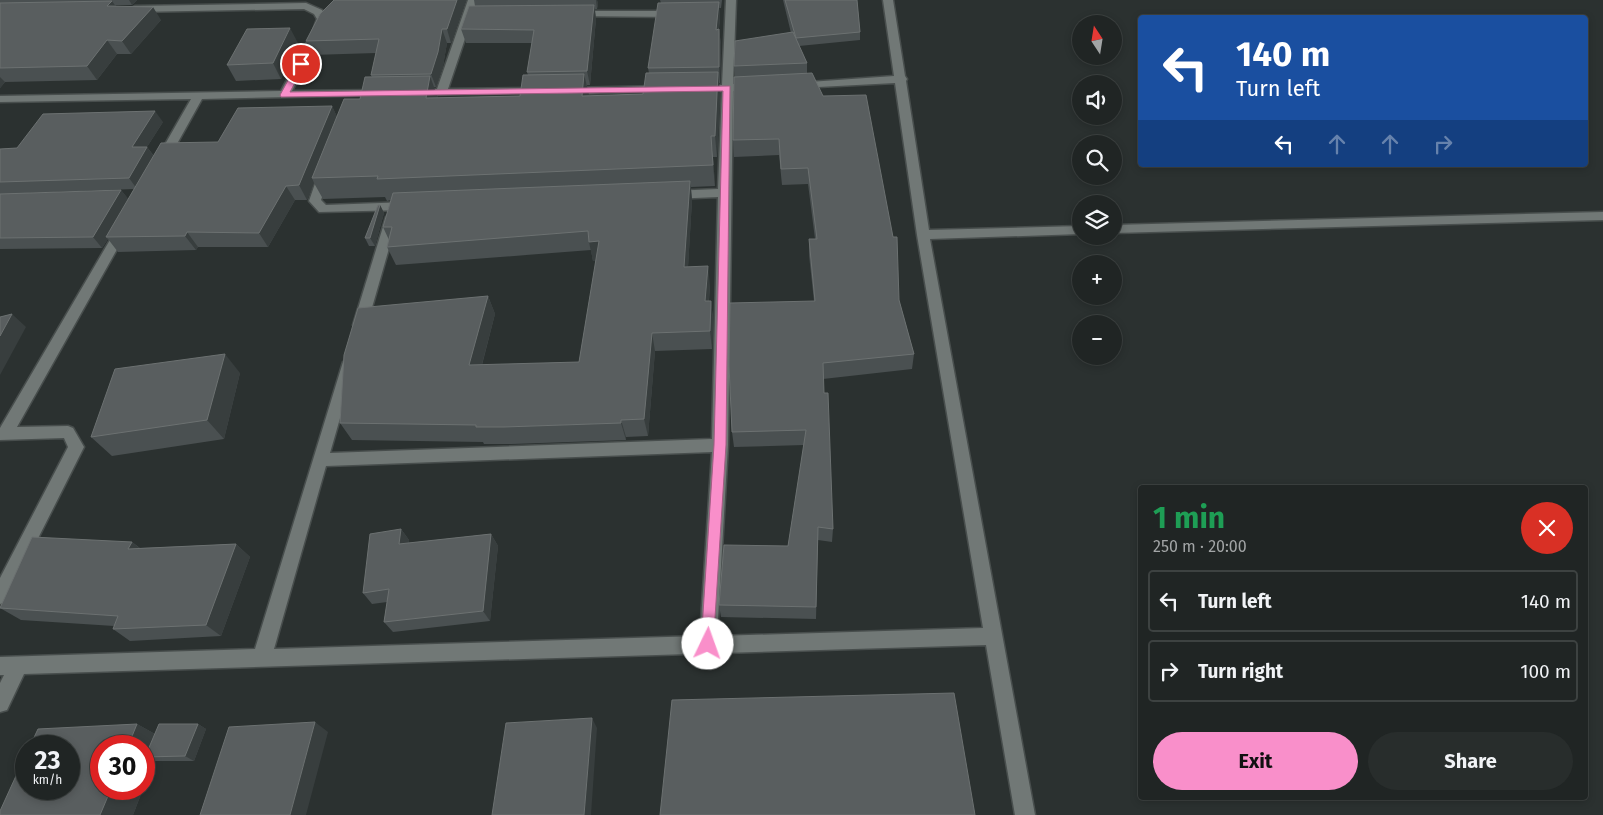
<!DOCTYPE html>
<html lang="en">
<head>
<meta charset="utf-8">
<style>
  :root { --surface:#202524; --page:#282d2c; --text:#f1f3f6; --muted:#a2a5a6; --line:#3d4241; --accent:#f98fca }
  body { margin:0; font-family:"Fira Sans",sans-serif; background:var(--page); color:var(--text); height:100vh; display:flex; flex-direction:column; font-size:19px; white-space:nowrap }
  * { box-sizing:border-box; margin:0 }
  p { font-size:16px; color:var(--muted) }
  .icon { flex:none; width:28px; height:28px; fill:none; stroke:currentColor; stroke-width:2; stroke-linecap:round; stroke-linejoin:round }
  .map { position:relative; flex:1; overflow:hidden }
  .side { position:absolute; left:1138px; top:485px; width:450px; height:315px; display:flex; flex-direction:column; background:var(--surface); border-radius:5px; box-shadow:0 2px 8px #0003,0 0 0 1px var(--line) }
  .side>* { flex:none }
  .hud { position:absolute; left:1138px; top:15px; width:450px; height:152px; border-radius:5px; box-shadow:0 2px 8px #0003,0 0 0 1px var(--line); background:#1a4fa0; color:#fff; overflow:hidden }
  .needle { width:32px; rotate:348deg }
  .tools { position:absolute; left:1072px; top:15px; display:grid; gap:10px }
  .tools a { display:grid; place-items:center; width:50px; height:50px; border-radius:50%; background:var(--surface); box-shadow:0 2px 8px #0003,0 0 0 1px var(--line); font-size:25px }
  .speed { position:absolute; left:15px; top:735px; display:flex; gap:10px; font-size:25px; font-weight:700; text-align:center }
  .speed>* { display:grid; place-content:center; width:65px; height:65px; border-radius:50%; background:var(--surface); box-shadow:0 2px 8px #0003,0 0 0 1px var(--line); line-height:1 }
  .speed small { font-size:12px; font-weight:400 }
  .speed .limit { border:8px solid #d22; background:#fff; color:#111 }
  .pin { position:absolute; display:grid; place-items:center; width:42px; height:42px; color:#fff; margin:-21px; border:2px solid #fff; border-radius:50%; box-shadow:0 1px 5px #0007 }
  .me { position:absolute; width:55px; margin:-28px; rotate:3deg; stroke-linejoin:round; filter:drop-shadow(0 0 4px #0008) }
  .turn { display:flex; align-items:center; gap:18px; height:105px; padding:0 15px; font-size:22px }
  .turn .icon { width:65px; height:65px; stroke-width:2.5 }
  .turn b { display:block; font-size:35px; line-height:42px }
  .lanes { display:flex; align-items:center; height:48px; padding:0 15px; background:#0003; justify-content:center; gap:25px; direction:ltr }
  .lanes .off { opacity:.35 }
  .round { display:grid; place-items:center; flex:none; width:52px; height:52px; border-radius:26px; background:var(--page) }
  .overview { display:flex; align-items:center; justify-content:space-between; height:85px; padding:0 15px }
  h1 { font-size:30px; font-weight:700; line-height:38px; color:#1e9e55 }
  .button { display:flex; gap:10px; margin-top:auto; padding:10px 15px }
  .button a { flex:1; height:58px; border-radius:30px; background:var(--accent); color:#111; font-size:20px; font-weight:700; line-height:58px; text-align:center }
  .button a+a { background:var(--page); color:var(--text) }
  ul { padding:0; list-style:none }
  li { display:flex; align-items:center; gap:15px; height:62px; margin:0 10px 8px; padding:0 5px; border:2px solid var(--line); border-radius:5px }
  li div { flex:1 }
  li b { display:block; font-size:19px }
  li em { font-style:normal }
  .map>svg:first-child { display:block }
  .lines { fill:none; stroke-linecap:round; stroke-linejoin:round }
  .minor-casing { stroke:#484e4d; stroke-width:3 }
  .minor { fill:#717876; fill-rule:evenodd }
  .wall { fill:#4a5051 }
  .shaded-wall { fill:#383e3e }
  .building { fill:#595e5f; stroke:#6c7171 }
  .route { fill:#f98fca; stroke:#a25d83 }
</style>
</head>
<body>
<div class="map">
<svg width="1603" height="815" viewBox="0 0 1603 815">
  <rect width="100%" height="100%" fill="#2b3130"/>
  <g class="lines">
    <defs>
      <g id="minor">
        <polygon points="468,0 478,0 448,89 541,88 545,89 545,93 412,95 411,93 416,90 437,89"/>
        <path d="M 726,0 L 736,0 L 733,84 L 753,84 L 758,87 L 753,90 L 733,91 L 728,445 L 717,636 L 983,628 L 917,235 L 895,83 L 799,88 L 794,85 L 795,83 L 894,76 L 883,0 L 893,0 L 905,76 L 907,79 L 906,81 L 929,230 L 1081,226 L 1081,234 L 930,239 L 1035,815 L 1015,815 L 986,645 L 24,674 L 7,710 L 0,712 L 0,683 L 4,675 L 0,675 L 0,657 L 255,649 L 343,362 L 353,362 L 355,366 L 330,453 L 712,439 L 718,197 L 671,199 L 665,195 L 671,191 L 718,189 L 722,91 L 699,92 L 694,89 L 699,86 L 722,85 ZM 712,452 L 700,636 L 274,649 L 326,466 Z"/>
        <polygon points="306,3 322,10 327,19 322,33 292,91 381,90 385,91 385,95 202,99 168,160 162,164 156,160 191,99 0,102 0,96 281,91 312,33 317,19 314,14 304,9 135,12 130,9 135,6"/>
        <polygon points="575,11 677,11 682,14 677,17 571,16 570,14"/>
        <polygon points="663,86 668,89 667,91 569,94 564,91 569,88"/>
        <polygon points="325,168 331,172 321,200 326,205 408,202 414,206 408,210 319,212 309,201 319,172"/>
        <polygon points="1603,212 1603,220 1114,233 1114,225"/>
        <polygon points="392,213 398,217 367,325 360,330 353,325 386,217"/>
        <polygon points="123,224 129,228 17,427 68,426 73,428 84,447 6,602 0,604 0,578 68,447 64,438 0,440 0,428 117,228"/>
      </g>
    </defs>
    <use href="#minor" class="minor-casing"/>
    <use href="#minor" class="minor"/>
  </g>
  <g class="wall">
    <polygon points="0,0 137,0 132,5 115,5 116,6 161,20 131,54 117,54 97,80 5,82 0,88"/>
    <polygon points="334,0 466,0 451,43 447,43 443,66 436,87 434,87 438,98 520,96 528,75 527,72 532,43 466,43 461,29 475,6 474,0 597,0 598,4 597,9 595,9 596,19 590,85 587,85 589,96 643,94 649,73 648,68 661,3 660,0 722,0 721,8 719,8 720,18 719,29 721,45 720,83 719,83 720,93 717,157 713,157 715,186 691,187 692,200 688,267 710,285 709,301 711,301 713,319 712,349 655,351 648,436 626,437 626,440 512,444 484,444 483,442 352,440 340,423 488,296 495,314 482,365 579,362 596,260 593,261 591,250 396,265 387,247 389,240 383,227 391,200 387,201 385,197 323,199 314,183 307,200 295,200 268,247 198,247 196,250 118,252 108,239 102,248 0,249 0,194 121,190 128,199 134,189 0,194 0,149 17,148 163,122 147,147 154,156 218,142 332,106 337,117 360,99 372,77 371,75 376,53 312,55 306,41"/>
    <polygon points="783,0 857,0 860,32 860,40 799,46 807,63 807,73 899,300 914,354 912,369 823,379 833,529 832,542 818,540 816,619 721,617 719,605 788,546 804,445 734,447 732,432 814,301 809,255 809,239 815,239 808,184 782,185 779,155 734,157 733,140 735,77 734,66 791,33"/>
    <polygon points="298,43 281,79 236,81 227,65"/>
    <polygon points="380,205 384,213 375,246 369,246 365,238"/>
    <polygon points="240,373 224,439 112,456 91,437"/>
    <polygon points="401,529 409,540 409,543 491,534 498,546 490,621 393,632 384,622 387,602 372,604 363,593"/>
    <polygon points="132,542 140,548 236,544 250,557 221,636 130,641 113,629 114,626 21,620 0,608"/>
    <polygon points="137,724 155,734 198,724 206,729 194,761 154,761 144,786 144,746 101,789 143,789 133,815 0,815"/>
  </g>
  <g class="shaded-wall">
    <polygon points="129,0 137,0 132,5"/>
    <polygon points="457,0 466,0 451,43 447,29"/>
    <polygon points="596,0 597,0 598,4 597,9"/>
    <polygon points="112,1 121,14 107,6"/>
    <polygon points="719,2 720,18 717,45 716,30"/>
    <polygon points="594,5 596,19 590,85 587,71"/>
    <polygon points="153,7 161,20 131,54 122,41"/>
    <polygon points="290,28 298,43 281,79 273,63"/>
    <polygon points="442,29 447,43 443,66 436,87 431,74"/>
    <polygon points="719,29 721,45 720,83 719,67"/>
    <polygon points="107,40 117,54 97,80 87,66"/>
    <polygon points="718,72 720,93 717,157 715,136"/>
    <polygon points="584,74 589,95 587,117 582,96"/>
    <polygon points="430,76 438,98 435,120 426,98"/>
    <polygon points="0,77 5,82 0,88"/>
    <polygon points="332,106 339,121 312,178 314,183 307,200 299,185"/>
    <polygon points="155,111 163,122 140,158 132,147"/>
    <polygon points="711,136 713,157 715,186 713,165"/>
    <polygon points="147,147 155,158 137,189 129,178"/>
    <polygon points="690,181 692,200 687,285 684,267"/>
    <polygon points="286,186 295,200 268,247 259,233"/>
    <polygon points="121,190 130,201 106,237 108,239 102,248 93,237"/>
    <polygon points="380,205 384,213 375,246 370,238"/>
    <polygon points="187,232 198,247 196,250 185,236"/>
    <polygon points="599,241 604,259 593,261 589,242"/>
    <polygon points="708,266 710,285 707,320 705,301"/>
    <polygon points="488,296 495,314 477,383 469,365"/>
    <polygon points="711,301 713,319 712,349 710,331"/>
    <polygon points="12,314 26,327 0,375 0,336"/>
    <polygon points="652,333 655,351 648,436 644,419"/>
    <polygon points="225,354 240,373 224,439 207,420"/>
    <polygon points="621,420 626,437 626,440 621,423"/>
    <polygon points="401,529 409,540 408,556 399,544"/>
    <polygon points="491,534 498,546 490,621 483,611"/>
    <polygon points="132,542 148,555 128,549"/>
    <polygon points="236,544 250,557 221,636 206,625"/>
    <polygon points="592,718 597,728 591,815 584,815"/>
    <polygon points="315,722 328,732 306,815 290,815"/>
    <polygon points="137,724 162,738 145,757 154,761 144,786 144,746 128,746"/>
    <polygon points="198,724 206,729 194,761 185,756"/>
    <polygon points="111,789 143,789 133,815 100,815"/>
  </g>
  <g class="building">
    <polygon points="334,0 457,0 447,29 442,29 438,52 431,74 371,75 379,39 306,41 320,14"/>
    <polygon points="785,0 857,0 860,32 796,38"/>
    <polygon points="112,1 107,6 153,7 122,41 107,40 87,66 0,68 0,3"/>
    <polygon points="719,2 716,30 719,29 719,67 648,68 658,3"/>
    <polygon points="594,5 587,71 527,72 534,30 461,29 469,6"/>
    <polygon points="290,28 273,63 227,65 247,29"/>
    <polygon points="793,32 807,63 734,66 735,41"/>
    <polygon points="718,72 715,136 711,136 713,165 377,179 378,176 312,178 344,99 360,99 365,77 430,76 426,98 520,96 523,75 584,74 582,96 643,94 646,73"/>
    <polygon points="812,73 823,96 866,95 893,237 897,237 899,300 914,354 823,363 824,393 828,393 833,529 818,527 816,607 719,605 724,545 788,546 806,430 732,432 729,365 730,303 815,301 809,239 817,239 808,168 781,169 779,139 733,140 734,77"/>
    <polygon points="332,106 299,185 286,186 259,233 187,232 185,236 106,237 161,143 218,142 238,108"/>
    <polygon points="155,111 132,147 147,147 129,178 0,182 0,149 17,148 43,114"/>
    <polygon points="690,181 684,267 708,266 705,301 711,301 710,331 652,333 644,419 621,420 621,423 504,427 476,427 476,425 340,423 344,355 358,308 488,296 469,365 579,362 599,241 589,242 588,231 387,247 392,227 383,227 393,193"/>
    <polygon points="121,190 93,237 0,238 0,194"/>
    <polygon points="378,205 380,205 370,238 365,238"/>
    <polygon points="12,314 0,336 0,317"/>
    <polygon points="225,354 207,420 91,437 115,369"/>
    <polygon points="401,529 399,544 491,534 483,611 384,622 389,589 363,593 370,534"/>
    <polygon points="32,537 132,542 128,549 236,544 206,625 113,629 118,616 0,608"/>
    <polygon points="954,693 975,815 660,815 672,700"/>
    <polygon points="592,718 584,815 492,815 506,723"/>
    <polygon points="315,722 290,815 200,815 229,727"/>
    <polygon points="137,724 128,746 101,746 101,789 111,789 100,815 0,815 0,811 26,754 26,789 69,789 69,746 30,746 38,729"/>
    <polygon points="159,724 198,724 185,756 145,757"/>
  </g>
  <polygon class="route" points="301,61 305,64 290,92 730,86 726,445 713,649 708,651 703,649 701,644 714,445 723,91 281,97 280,95 297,64"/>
</svg>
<div class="tools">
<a><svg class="needle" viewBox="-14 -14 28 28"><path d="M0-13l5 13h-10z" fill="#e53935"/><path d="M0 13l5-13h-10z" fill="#a2a5a6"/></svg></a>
<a><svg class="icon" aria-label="sound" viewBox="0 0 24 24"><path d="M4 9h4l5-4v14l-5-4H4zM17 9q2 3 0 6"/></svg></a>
<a><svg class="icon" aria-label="search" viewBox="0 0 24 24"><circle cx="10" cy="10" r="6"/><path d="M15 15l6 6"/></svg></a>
<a><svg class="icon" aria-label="layers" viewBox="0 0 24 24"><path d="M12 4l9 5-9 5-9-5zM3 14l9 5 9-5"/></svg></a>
<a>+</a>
<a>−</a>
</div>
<div class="speed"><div>23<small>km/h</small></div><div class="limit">30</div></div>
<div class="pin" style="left:301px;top:64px;background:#d93025"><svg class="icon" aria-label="arrive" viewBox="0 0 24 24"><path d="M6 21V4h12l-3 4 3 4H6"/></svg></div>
<svg class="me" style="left:708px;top:644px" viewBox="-20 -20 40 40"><circle r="19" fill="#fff"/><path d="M0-13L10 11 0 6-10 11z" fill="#f98fca"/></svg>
<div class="hud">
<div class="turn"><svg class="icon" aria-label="left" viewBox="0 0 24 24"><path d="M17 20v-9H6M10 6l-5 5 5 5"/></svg><div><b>140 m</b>Turn left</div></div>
<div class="lanes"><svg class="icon" aria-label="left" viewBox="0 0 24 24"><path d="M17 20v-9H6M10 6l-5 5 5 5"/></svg><svg class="icon off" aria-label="ahead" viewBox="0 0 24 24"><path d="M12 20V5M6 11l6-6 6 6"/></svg><svg class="icon off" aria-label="ahead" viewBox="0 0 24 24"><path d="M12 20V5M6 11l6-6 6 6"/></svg><svg class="icon off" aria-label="right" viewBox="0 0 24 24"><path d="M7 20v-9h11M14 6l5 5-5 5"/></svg></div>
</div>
<section class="side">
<div class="overview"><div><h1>1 min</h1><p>250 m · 20:00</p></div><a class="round" style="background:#d93025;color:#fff"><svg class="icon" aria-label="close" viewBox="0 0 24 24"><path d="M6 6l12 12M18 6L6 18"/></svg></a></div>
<ul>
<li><svg class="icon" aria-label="left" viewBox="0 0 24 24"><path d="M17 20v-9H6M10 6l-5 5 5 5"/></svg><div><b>Turn left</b></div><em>140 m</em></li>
<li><svg class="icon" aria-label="right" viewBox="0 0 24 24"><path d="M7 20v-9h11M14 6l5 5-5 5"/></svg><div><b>Turn right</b></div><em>100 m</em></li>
</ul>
<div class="button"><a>Exit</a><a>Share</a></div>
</section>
</div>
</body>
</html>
